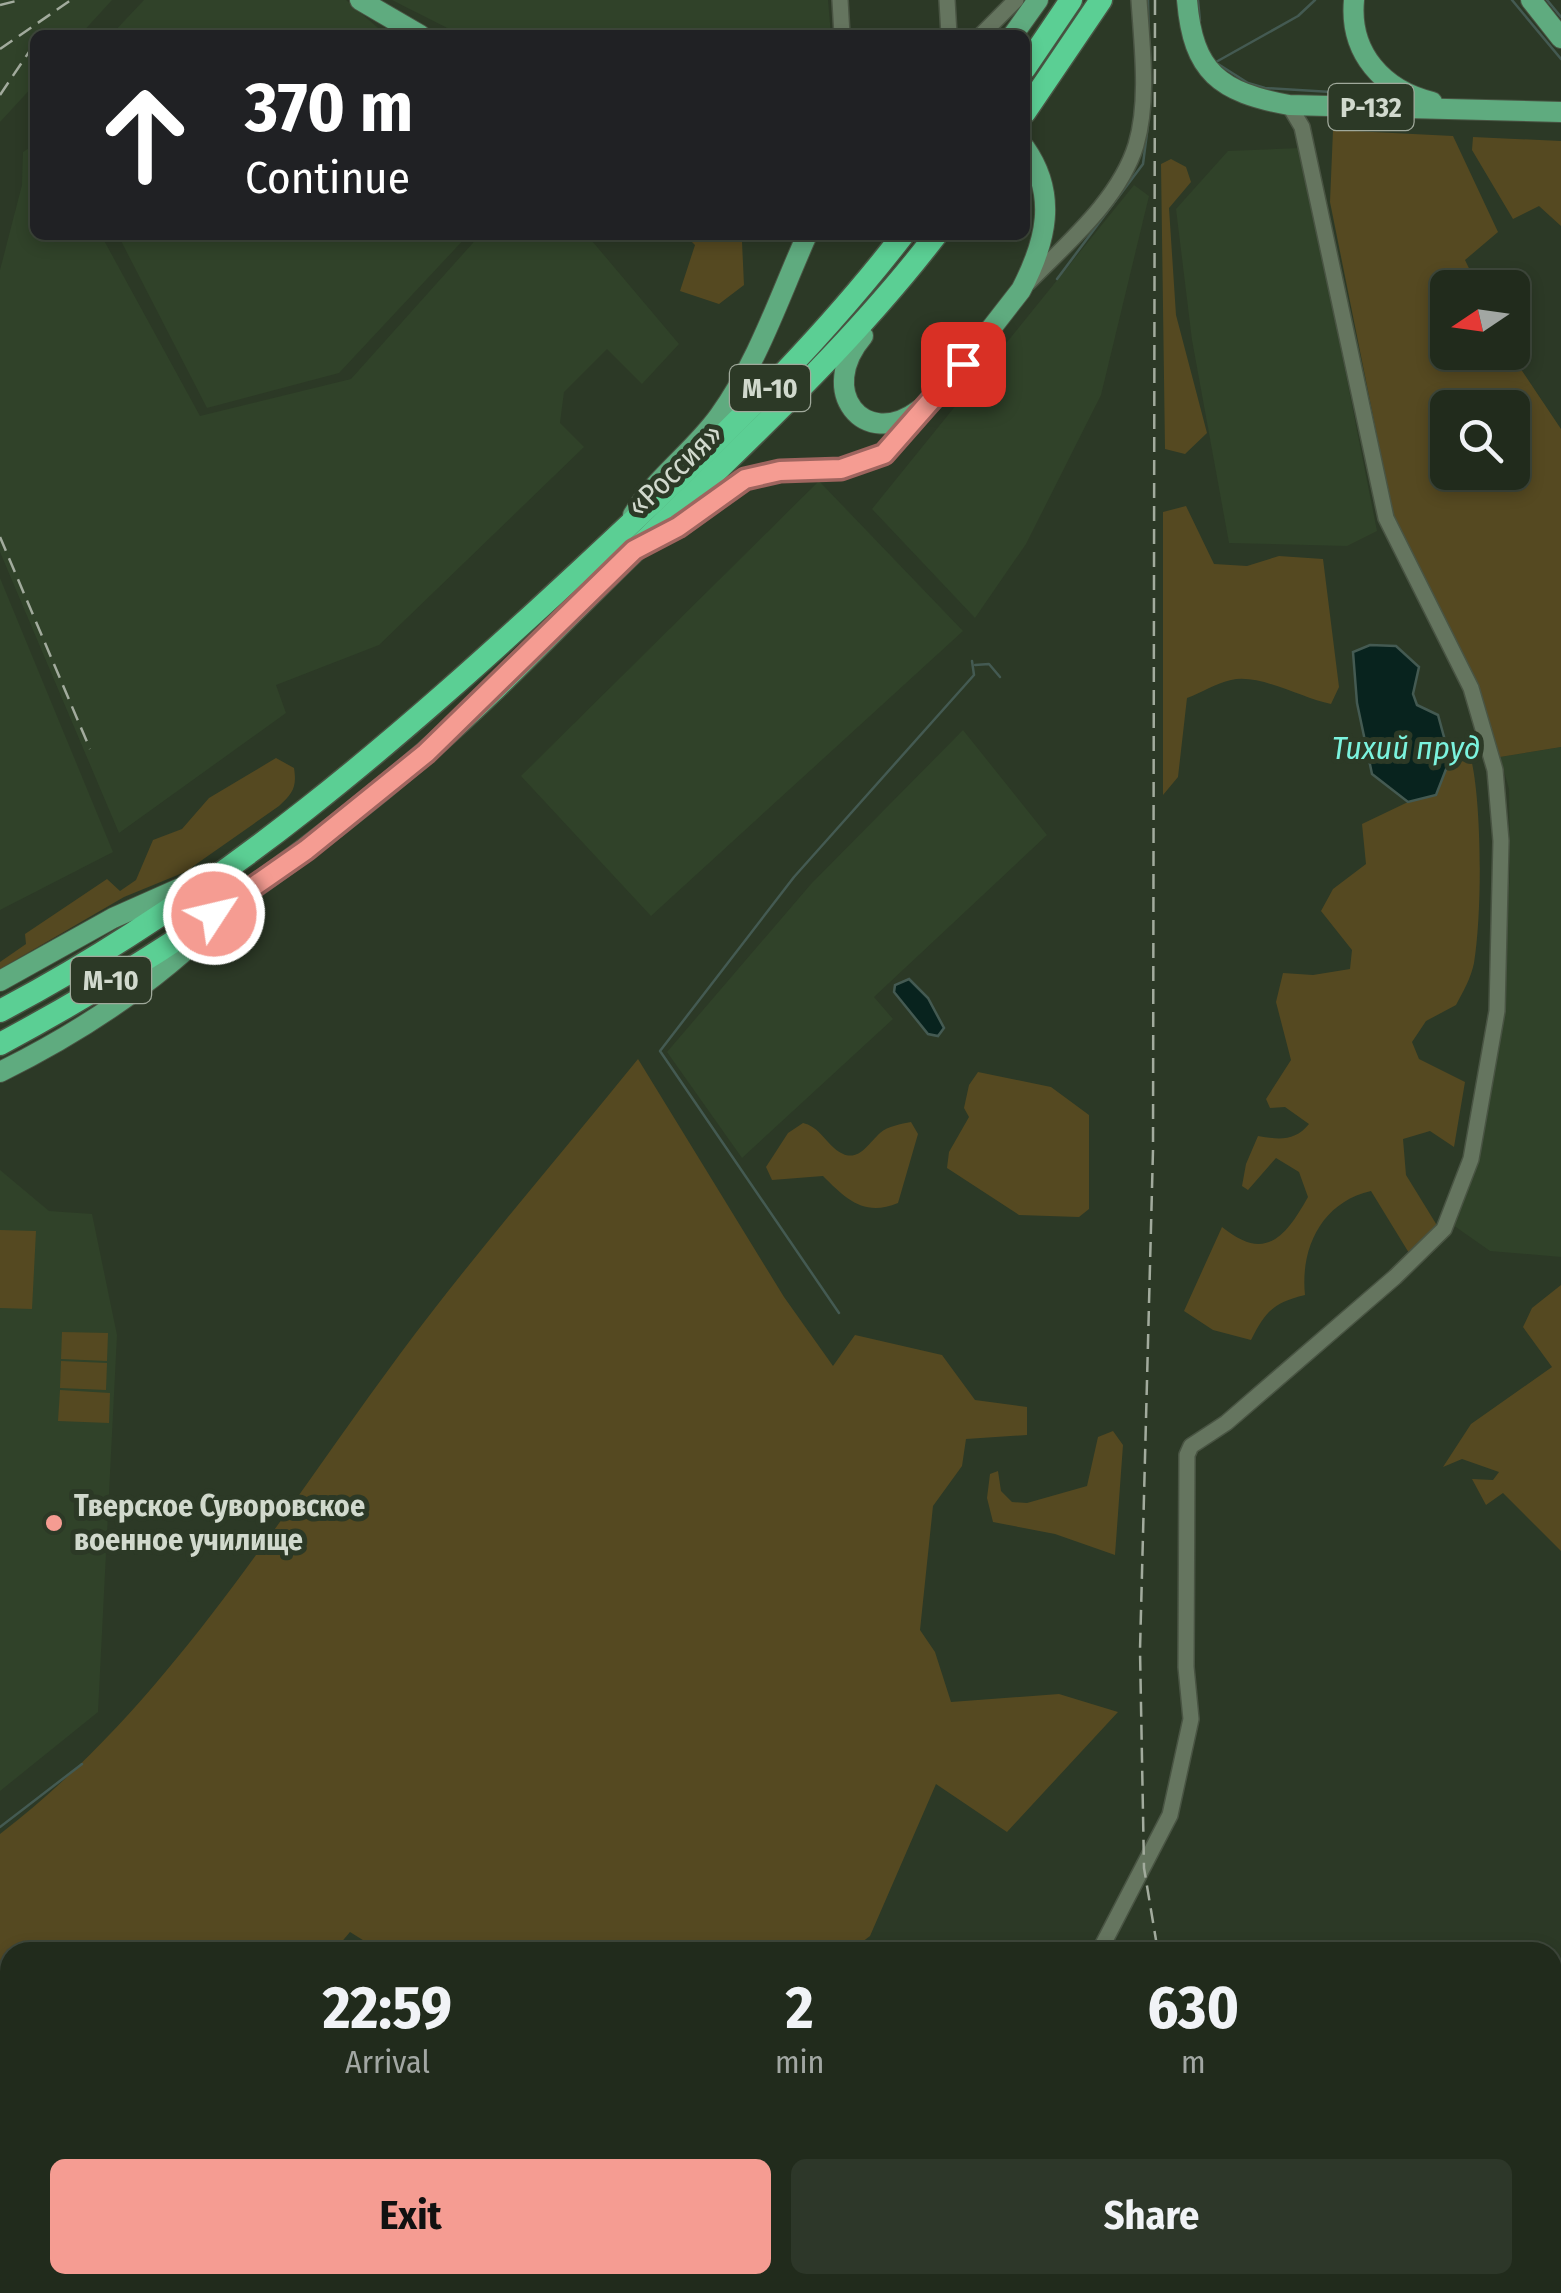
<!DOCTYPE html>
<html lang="en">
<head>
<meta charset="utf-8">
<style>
  :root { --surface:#212b1c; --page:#2d3729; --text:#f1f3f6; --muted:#a2a7a3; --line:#3e473b; --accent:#f59c92 }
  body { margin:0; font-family:"Fira Sans Condensed",sans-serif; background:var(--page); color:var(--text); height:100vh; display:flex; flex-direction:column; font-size:38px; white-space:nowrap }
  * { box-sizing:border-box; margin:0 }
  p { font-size:32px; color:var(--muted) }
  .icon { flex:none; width:55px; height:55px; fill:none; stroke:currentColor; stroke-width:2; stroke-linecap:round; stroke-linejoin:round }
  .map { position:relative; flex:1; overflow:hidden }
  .details { position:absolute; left:0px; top:1942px; width:1562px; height:352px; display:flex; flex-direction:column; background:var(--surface); border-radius:30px 30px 0 0; box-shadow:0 5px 15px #0003,0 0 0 2px var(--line) }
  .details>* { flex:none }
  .guide { position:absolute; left:30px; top:30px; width:1000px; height:210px; border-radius:15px; box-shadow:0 5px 15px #0003,0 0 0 2px var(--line); background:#202124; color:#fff; overflow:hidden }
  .needle { width:65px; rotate:257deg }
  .controls { position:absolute; left:1430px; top:270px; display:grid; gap:20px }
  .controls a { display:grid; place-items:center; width:100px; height:100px; border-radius:15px; background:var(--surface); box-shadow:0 5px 15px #0003,0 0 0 2px var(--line); font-size:50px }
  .pin { position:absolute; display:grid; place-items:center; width:85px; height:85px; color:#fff; margin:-42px; border-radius:20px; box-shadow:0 5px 15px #0006 }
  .me { position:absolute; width:110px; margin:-55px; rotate:55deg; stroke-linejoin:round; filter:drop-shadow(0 0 8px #0008) }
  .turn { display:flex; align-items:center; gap:35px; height:210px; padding:0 50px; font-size:45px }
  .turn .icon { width:130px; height:130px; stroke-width:2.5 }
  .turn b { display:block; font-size:70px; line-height:85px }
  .eta { display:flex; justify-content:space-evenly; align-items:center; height:170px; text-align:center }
  .eta b { font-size:60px; font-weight:700; line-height:70px }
  .primary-button { display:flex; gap:20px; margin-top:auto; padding:20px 50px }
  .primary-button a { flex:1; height:115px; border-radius:15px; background:var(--accent); color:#111; font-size:40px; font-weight:700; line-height:115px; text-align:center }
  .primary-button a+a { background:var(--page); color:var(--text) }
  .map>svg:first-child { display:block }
  .built { fill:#304229 }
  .green { fill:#554921; fill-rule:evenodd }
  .water { fill:#08231e; stroke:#445a52; stroke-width:2.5 }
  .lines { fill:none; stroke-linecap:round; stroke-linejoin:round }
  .stream { stroke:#445a52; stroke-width:2.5 }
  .minor-casing { stroke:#495443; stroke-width:18 }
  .major-casing { stroke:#495443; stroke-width:22 }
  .highway-casing { stroke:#495443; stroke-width:25 }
  .minor { stroke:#65755f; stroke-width:15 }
  .major { stroke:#5fab7f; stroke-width:20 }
  .highway { stroke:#5bcf94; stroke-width:22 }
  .rail { stroke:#a2ab9d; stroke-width:2.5; stroke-dasharray:15 8; stroke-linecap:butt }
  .route-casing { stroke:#9f655f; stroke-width:25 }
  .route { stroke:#f59c92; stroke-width:18 }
  .poi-dot { fill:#f59c92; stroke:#2c3926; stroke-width:4 }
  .labels { text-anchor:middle; stroke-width:10; stroke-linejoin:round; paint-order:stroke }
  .shield { fill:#2c3926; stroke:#a0a99b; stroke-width:2.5 }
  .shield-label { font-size:28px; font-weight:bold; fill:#d1d9cd }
  .street-label { font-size:30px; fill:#d1d9cd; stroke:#2c3926 }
  .poi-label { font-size:30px; font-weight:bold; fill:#d1d9cd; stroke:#2c3926; text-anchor:start }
  .water-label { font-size:32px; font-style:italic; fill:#7bf3de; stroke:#2c3926 }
</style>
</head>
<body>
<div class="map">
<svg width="1561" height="2293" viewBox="0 0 1561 2293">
  <rect width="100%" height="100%" fill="#2c3926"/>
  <g class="built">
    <polygon points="0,0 112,0 80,35 35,35 35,84 0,122"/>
    <polygon points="144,0 346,0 386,35 111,35"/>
    <polygon points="392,0 828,0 831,35 461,35"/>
    <polygon points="35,144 35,235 101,235 200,416 351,379 480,235 587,235 679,344 642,384 607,349 564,392 560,423 584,447 379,645 276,685 286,713 119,833 0,552 0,270 22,185 23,152"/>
    <polygon points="1301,148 1377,531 1347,546 1229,543 1192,340 1176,209 1228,151"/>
    <polygon points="1134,185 1149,196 1101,395 1026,544 975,618 872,509"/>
    <polygon points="118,235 468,235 339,373 207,408"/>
    <polygon points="819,481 963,631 651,916 521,776"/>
    <polygon points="0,578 113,852 0,910"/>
    <polygon points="963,730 1047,835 874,997 893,1019 742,1158 667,1052 811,884"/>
    <polygon points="1561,747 1561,1257 1490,1251 1453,1225 1478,1163 1496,1060 1510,874 1509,789 1500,757"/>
    <polygon points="0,1170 49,1211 92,1214 117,1335 98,1712 0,1791"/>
  </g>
  <g class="green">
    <path d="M 1333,130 L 1453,136 L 1498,232 L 1465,260 L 1478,287 L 1448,288 L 1448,352 L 1510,353 L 1561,429 L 1561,747 L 1500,757 L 1477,687 L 1395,525 L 1330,202 ZM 1448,408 L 1512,408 L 1512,472 L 1448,472 Z"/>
    <polygon points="1473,137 1561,141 1561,226 1539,206 1513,219 1472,150"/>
    <polygon points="1171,159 1186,167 1191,182 1169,208 1176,315 1207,433 1185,454 1165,449 1161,164"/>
    <polygon points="685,235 746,235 742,242 744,285 719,304 680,291 695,245"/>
    <path d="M 1186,506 L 1214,564 L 1247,566 L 1279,556 L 1323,559 L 1339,687 L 1331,704 C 1301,698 1259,673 1231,680 C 1216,683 1201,693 1187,698 L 1178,777 L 1163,795 L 1163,512 Z"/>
    <path d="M 276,758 L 294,768 C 297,787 293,793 279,806 L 185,872 L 124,897 L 0,969 L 0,962 L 26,944 L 25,934 L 107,879 L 120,891 L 136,880 L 153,840 L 182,829 L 209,798 Z"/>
    <path d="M 1450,759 L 1472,763 C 1482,811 1482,914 1474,963 C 1471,978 1463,992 1456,1005 L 1426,1021 L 1412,1042 L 1419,1059 L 1465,1082 L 1454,1147 L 1430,1131 L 1403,1139 L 1406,1175 L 1438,1227 L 1409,1253 L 1371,1191 C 1322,1202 1300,1248 1305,1295 C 1273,1303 1266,1311 1251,1340 L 1213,1330 L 1184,1311 L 1222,1227 C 1265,1262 1285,1238 1308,1197 L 1299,1172 L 1276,1158 L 1248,1190 L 1242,1186 L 1246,1164 L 1258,1136 C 1280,1140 1295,1141 1309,1124 L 1285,1107 L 1270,1108 L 1266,1099 L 1291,1060 L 1276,1002 L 1283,973 L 1313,975 L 1350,969 L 1352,950 L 1321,911 L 1333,889 L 1366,864 L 1362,824 L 1408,802 L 1436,795 Z"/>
    <path d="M 638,1059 L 784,1297 L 833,1366 L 855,1335 L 942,1355 L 975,1400 L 1027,1407 L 1027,1435 L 966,1439 L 962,1466 L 933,1506 L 920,1630 L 935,1652 L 951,1702 L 1059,1694 L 1118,1712 L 1007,1832 L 936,1784 L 870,1936 L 849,1952 L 382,1952 L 350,1932 L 333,1952 L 10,1952 L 10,2285 L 46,2285 L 42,2293 L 0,2293 L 0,1834 C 167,1706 276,1521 400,1354 C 475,1253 559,1157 638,1059 Z"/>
    <polygon points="978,1072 1051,1087 1089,1115 1089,1209 1079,1217 1019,1215 947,1168 949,1152 969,1117 964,1108 969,1085"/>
    <path d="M 911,1122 L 918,1134 L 898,1203 C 864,1217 846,1199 823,1176 L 772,1180 L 766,1167 L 788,1133 L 803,1123 C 817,1126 824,1139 834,1148 C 856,1167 866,1146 880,1133 C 888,1126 901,1124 911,1122 Z"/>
    <polygon points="0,1230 36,1231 32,1309 0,1308"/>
    <polygon points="1561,1285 1561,1551 1503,1493 1486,1505 1472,1479 1493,1480 1499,1472 1462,1459 1443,1467 1471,1424 1552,1367 1523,1327 1532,1308"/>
    <polygon points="62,1332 108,1333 107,1361 61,1359"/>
    <polygon points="61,1361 107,1363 106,1390 60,1388"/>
    <polygon points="60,1390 110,1393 109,1423 58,1421"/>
    <polygon points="1113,1431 1123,1445 1115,1555 1055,1534 993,1522 987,1498 990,1474 998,1471 1001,1491 1012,1502 1027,1503 1087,1486 1098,1437"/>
  </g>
  <g class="water">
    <polygon points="1370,645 1396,646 1419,667 1413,694 1417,705 1438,715 1450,759 1436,795 1408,802 1372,774 1357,703 1353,652"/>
    <polygon points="909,979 928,998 944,1028 938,1036 928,1034 894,992 895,985"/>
  </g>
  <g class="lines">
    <g class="stream">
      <polyline points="1148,0 1149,42"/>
      <polyline points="1198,0 1200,21"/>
      <polyline points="1512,0 1561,59"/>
      <polyline points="1547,0 1561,17"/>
      <polyline points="1216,62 1298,16 1315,0"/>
      <polyline points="1218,64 1248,83 1265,88 1380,95"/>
      <polyline points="1057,279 1143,164 1148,125"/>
      <polyline points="975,665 989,664 1000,677"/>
      <polyline points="839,1313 660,1051 794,877 974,675 972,661"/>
      <polyline points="0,1827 82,1764"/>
    </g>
    <defs>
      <g id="minor">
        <polyline points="840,0 842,35"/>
        <polyline points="947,0 949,35"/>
        <polyline points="981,35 1016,0"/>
        <path d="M 1028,283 C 1066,244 1119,200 1136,145 C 1149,101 1142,46 1139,0"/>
        <polyline points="1099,1952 1170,1815 1191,1719 1186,1667 1187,1455 1191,1446 1226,1423 1395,1277 1444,1229 1471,1159 1497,1011 1501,841 1495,770 1471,688 1386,518 1302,127 1289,105"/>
        <polyline points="378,2293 383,2285"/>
      </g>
      <g id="major">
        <polyline points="360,0 420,35"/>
        <path d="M 1187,0 C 1193,73 1220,92 1289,105 L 1561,112"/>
        <path d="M 1354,0 C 1349,53 1383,90 1432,102"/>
        <polyline points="1531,0 1561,38"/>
        <polyline points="1013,35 1038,0"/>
        <path d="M 863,336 C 816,391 864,451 919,410"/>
        <path d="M 633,515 C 656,477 693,452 719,416 C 758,362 780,295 807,235"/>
        <path d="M 650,542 L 745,479 L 780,471 L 841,469 L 884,453 L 944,389 L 1021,290 C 1046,242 1058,195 1025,148"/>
        <polyline points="0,981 113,918 203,878"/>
        <path d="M 0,1072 C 83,1031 157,982 222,916"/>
      </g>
      <g id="highway">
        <polyline points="1025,68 1071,0"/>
        <polyline points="1025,112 1101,0"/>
        <path d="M 0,1011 C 223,893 400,738 583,568 C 696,463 809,357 903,235"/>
        <path d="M 0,1044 C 151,963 295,865 425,753 C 498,690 563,620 632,553 C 736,451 847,351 936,235"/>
      </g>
    </defs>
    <use href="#minor" class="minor-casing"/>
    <use href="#major" class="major-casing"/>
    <use href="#highway" class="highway-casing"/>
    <use href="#minor" class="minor"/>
    <use href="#major" class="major"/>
    <use href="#highway" class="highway"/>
    <g class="rail">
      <polyline points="1155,0 1153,1150 1140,1650 1144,1868 1158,1952"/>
      <polyline points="0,5 20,0"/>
      <polyline points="0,49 71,0"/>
      <polyline points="0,95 35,43"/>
      <polyline points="0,537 90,749"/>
      <polyline points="1229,2285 1231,2293"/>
    </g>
  </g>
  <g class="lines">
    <defs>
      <polyline id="route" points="214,914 306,850 426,753 634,550 678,527 745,479 780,471 841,469 884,454 963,364"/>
    </defs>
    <use href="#route" class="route-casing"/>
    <use href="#route" class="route"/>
  </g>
  <circle class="poi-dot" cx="54" cy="1523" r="10"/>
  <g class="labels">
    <g class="shield">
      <rect x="1328.5" y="84" width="85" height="46" rx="8"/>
      <rect x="730" y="365" width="80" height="46" rx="8"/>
      <rect x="71" y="957" width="80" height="46" rx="8"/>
    </g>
    <g class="shield-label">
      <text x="1371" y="117">Р-132</text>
      <text x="770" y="398">М-10</text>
      <text x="111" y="990">М-10</text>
    </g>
    <g class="street-label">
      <text transform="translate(675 470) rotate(-44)" y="10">«Россия»</text>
    </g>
    <g class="poi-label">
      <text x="74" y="1516">Тверское Суворовское<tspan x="74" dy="34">военное училище</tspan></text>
    </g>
    <g class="water-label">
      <text x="1406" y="759">Тихий пруд</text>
    </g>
  </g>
</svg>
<div class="controls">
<a><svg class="needle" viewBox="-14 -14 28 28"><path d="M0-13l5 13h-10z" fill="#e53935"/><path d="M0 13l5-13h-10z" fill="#a2a7a3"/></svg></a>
<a><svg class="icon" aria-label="search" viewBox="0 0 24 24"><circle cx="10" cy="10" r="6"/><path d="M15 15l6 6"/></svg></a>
</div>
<div class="pin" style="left:963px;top:364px;background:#d93025"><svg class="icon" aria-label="arrive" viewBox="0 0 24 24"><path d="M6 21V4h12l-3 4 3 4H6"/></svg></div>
<svg class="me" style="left:214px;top:914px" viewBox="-20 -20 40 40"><circle r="17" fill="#f59c92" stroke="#fff" stroke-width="3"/><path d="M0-11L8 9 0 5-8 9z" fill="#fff"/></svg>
<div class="guide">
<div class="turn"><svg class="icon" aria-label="ahead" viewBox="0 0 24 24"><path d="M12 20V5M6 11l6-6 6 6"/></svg><div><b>370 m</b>Continue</div></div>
</div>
<section class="details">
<div class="eta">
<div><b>22:59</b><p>Arrival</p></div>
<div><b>2</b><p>min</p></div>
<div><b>630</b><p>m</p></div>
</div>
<div class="primary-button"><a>Exit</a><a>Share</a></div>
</section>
</div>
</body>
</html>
